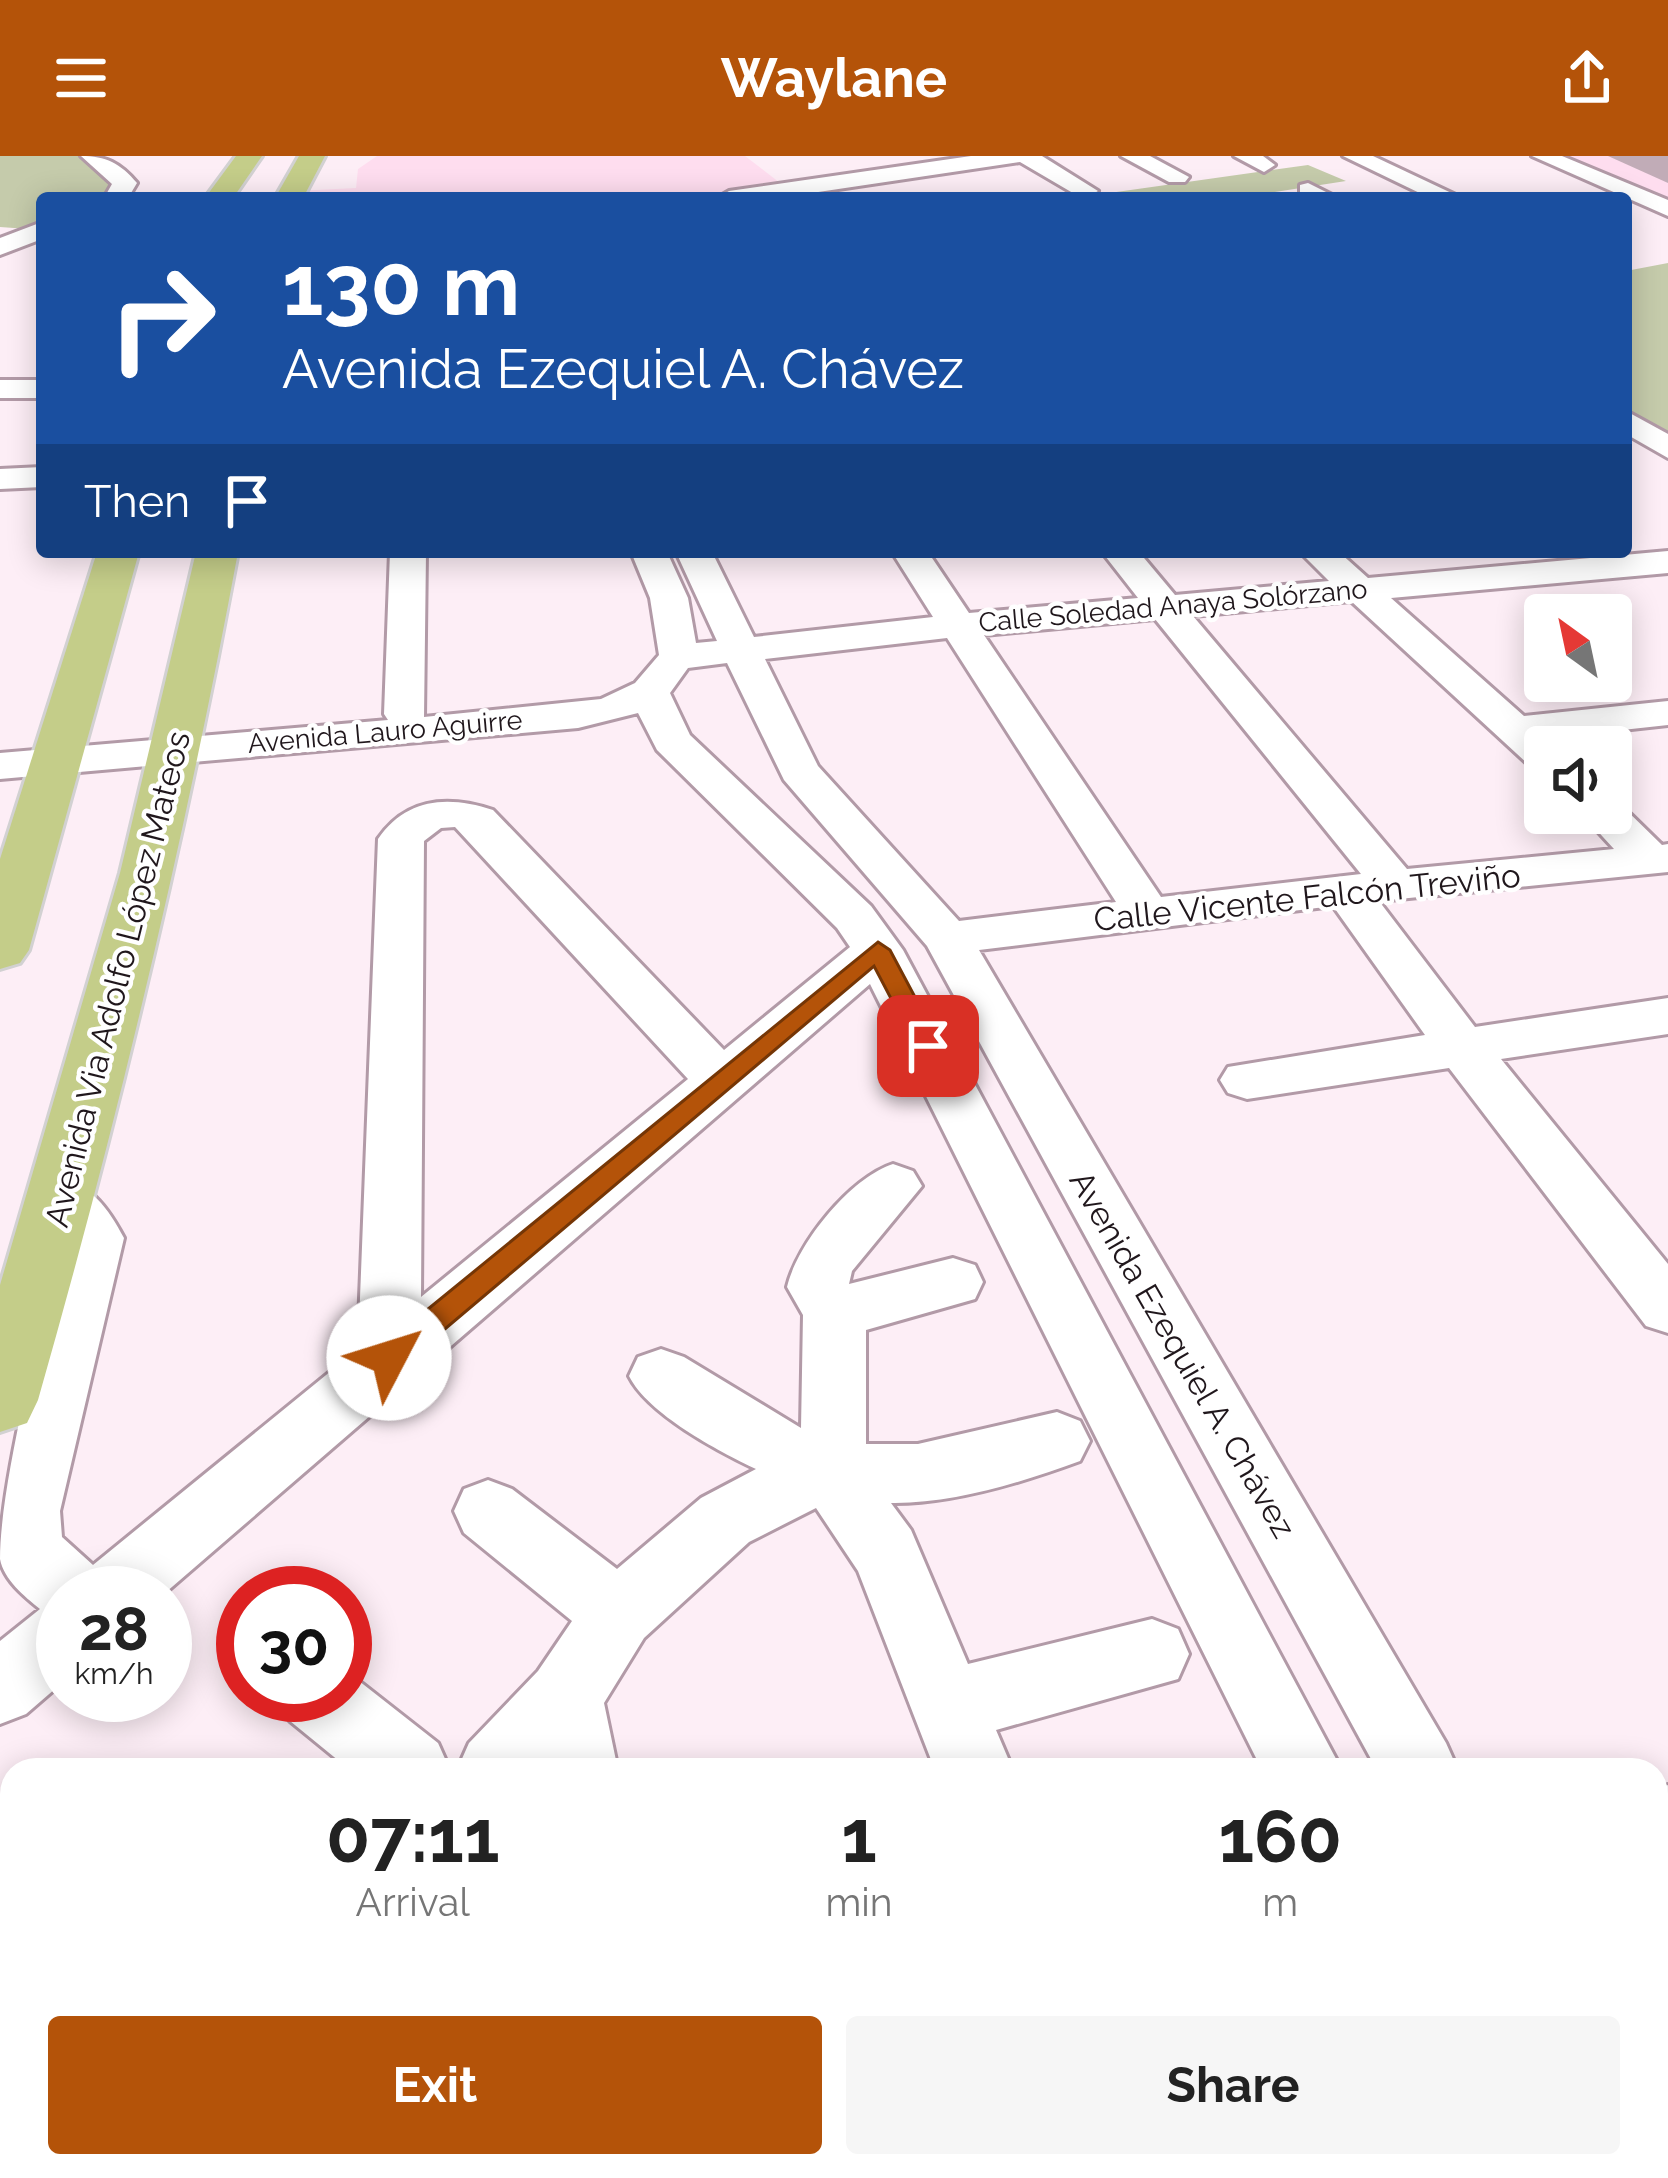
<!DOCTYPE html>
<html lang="en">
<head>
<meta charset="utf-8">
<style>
  :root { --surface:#fff; --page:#f6f6f6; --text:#222; --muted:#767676; --accent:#b45309 }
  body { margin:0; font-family:Raleway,sans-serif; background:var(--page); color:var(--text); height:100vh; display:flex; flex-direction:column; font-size:45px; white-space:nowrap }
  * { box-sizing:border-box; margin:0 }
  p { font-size:39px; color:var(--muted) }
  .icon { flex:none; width:66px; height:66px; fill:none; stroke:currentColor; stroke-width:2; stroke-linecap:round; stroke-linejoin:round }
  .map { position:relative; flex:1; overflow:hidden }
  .panel { position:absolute; left:0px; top:1602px; width:1668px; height:420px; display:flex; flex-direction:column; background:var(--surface); border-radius:36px 36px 0 0; box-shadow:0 6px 30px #0003 }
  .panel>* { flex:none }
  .top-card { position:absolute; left:36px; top:36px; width:1596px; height:366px; border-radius:12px; box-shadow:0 6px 30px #0003; background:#1a4fa0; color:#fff; overflow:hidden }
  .needle { width:78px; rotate:327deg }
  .controls { position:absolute; left:1524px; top:438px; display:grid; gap:24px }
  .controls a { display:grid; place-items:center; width:108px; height:108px; border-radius:12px; background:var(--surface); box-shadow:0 6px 30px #0003; font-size:60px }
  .speed { position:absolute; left:36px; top:1410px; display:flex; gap:24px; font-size:60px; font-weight:700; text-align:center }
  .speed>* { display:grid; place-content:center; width:156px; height:156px; border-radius:50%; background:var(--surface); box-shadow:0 6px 30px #0003; line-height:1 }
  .speed small { font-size:30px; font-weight:400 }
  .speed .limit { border:18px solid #d22; background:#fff; color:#111 }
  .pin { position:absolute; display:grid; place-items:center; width:102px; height:102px; color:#fff; margin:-51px; border-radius:24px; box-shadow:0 6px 18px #0006 }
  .me { position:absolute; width:132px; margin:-66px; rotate:50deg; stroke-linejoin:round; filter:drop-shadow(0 0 9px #0008) }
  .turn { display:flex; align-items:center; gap:42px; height:252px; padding:0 48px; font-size:54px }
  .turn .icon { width:156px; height:156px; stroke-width:2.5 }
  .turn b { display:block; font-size:84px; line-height:102px }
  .then { display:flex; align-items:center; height:114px; padding:0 48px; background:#0003; gap:24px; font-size:45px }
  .eta { display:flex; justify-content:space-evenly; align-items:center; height:204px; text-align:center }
  .eta b { font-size:72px; font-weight:700; line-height:84px }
  .button { display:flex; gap:24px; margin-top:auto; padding:24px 48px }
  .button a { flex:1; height:138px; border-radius:12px; background:var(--accent); color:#fff; font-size:48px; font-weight:700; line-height:138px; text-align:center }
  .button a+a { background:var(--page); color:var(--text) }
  header { display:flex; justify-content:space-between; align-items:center; height:156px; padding:0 48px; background:var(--accent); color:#fff; font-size:54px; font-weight:700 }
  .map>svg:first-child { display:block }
  .built { fill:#feddef }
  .green { fill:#c5cbab }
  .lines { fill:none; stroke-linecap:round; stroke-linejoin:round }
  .minor-casing { stroke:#b29aa7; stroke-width:6 }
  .major-casing { stroke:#d2d1d2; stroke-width:6 }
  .minor { fill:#fff; fill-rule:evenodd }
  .major { fill:#c4cd89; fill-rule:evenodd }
  .wall { fill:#c1acb7 }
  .route { fill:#b45309; stroke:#753606; stroke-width:3 }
  .labels { text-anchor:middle; stroke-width:9; stroke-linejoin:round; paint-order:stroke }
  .far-street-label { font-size:27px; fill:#20171c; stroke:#fff }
  .street-label { font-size:33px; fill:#20171c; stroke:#fff }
</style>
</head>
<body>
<header><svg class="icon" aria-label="menu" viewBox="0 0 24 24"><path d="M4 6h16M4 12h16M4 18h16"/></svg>Waylane<svg class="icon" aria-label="share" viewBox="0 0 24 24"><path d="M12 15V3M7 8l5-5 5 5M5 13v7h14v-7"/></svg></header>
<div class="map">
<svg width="1668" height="2022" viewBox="0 0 1668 2022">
  <rect width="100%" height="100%" fill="#fdeef6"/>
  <g class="built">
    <polygon points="377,0 745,0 784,30 702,42 292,42 294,35 356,32 358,13"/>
    <polygon points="1566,0 1668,0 1668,46 1642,35"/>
  </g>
  <g class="green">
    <polygon points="0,0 92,0 125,27 116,42 42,42 42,74 0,71"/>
    <polygon points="1308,9 1346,25 1237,42 1074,42"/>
    <polygon points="1668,107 1668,292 1626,264 1626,115"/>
  </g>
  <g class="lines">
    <defs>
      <g id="minor">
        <path d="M 81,0 C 106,0 120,7 137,27 L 128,42 L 104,42 L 112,28 Z"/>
        <polygon points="971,0 1042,0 1098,35 1086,42 1078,40 1020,6 778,42 717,42 729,35"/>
        <polygon points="1121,0 1150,0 1189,21 1185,26 1169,26"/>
        <polygon points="1234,0 1263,0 1275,9 1264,16"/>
        <polygon points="1343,0 1373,0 1462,42 1430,42"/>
        <polygon points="1532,0 1562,0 1668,44 1668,60"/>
        <polygon points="1308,27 1338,42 1300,39 1300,29"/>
        <polygon points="42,66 42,83 0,99 0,82"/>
        <rect x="0" y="224" width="42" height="18"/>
        <polygon points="1626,255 1668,278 1668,302 1626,278"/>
        <polygon points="42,311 42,331 0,333 0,313"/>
        <path d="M 1668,395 L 1668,417 L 1391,442 L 1524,560 L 1668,545 L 1668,569 L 1549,582 L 1559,591 L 1545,591 L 1545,614 L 1530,610 L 1351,445 L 1193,460 L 1407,713 L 1614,693 L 1581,657 L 1611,657 L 1611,646 L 1619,647 L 1662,689 L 1668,688 L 1668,716 L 1379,745 L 1475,871 L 1668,842 L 1668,878 L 1501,903 L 1668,1108 L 1668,1177 L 1646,1170 L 1449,912 L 1247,943 L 1228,937 L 1220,924 L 1228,911 L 1425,879 L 1333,750 L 979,794 L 1446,1587 L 1458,1614 L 1377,1614 L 927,790 L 784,624 L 727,507 L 688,512 L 670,537 L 690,579 L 871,750 L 903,794 L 1342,1614 L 1262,1614 L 870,828 L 165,1437 L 63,1437 L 63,1526 L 26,1558 L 0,1568 L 0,1485 L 40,1453 C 24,1440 4,1424 0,1403 C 0,1326 42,1166 63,1086 L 34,1044 L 42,1028 C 83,1016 106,1048 124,1082 L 60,1355 L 62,1381 L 93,1409 L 358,1193 L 378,683 C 406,642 448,639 493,654 L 724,894 L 850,791 L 837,772 L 657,594 L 638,557 L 578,572 L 0,623 L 0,597 L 388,564 L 384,558 L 390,396 L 426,396 L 424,561 L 601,543 L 635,527 L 659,499 L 650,442 L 631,396 L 667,396 L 688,442 L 696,487 L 717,485 L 676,396 L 712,396 L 754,481 L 933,461 L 892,396 L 928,396 L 969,457 L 1138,442 L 1102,396 L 1139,396 L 1175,439 L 1329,425 L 1300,396 L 1339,396 L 1368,422 ZM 1155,463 L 1361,718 L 1161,741 L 984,479 ZM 947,482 L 1116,746 L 959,765 L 818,610 L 765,503 ZM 455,671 L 688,923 L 421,1141 L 424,685 L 441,672 Z"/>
        <path d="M 893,1008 L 913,1015 L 922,1030 L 852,1115 L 849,1128 L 953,1102 L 975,1109 L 983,1126 L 975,1143 L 866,1174 L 866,1288 L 918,1288 L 1057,1256 L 1080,1265 L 1090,1285 L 1080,1305 C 1023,1326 952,1348 891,1347 L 911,1374 L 968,1508 L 1152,1463 L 1178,1473 L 1189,1498 L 1178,1523 L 996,1574 L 1013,1614 L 935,1614 L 858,1415 L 816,1352 L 749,1386 L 644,1482 L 604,1547 L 618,1614 L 457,1614 L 469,1587 L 538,1515 L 572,1465 L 464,1377 L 454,1355 L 464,1333 L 488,1324 L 512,1333 L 617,1413 L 701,1342 L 756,1313 C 718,1295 648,1258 629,1220 L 638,1201 L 661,1193 L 684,1201 L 801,1272 L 803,1159 L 787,1131 C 797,1088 850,1022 893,1008 Z"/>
        <polygon points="345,1514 438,1587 450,1614 350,1614 290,1565 280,1539 345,1539"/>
        <polygon points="1668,1629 1668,1710 1656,1715 1656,1634"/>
        <polygon points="1656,1974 1668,1981 1668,2022 1593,2022 1588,2010 1656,2010"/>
        <polygon points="160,2010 252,2010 253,2022 161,2022"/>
        <polygon points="610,2010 702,2010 704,2022 612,2022"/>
        <polygon points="1067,2010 1159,2010 1163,2022 1071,2022"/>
        <polygon points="1462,2010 1556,2010 1561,2022 1467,2022"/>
      </g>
      <g id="major">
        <polygon points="236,0 262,0 233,42 205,42"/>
        <polygon points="299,0 325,0 303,42 275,42"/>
        <polygon points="97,396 139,396 29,794 20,807 0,813 0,703"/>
        <path d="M 196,396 L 238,396 C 185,682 118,964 38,1244 L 27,1267 L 0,1276 L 0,1129 L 120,717 Z"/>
      </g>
    </defs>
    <use href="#minor" class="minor-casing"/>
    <use href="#major" class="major-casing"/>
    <use href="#minor" class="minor"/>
    <use href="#major" class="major"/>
  </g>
  <polygon class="wall" points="1608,0 1668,0 1668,27"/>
  <polygon class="route" points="878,786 890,794 941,890 937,896 919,896 874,810 400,1211 389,1215 379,1211 374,1202 379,1193"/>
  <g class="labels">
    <g class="far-street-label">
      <text transform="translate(1173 450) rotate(-5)" y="9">Calle Soledad Anaya Solórzano</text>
      <text transform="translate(385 576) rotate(-5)" y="9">Avenida Lauro Aguirre</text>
    </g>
    <g class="street-label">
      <text transform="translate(1307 741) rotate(-6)" y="12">Calle Vicente Falcón Treviño</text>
      <text transform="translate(117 823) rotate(-76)" y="12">Avenida Via Adolfo López Mateos</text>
      <text transform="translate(1183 1198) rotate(60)" y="12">Avenida Ezequiel A. Chávez</text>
    </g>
  </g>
</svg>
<div class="controls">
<a><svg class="needle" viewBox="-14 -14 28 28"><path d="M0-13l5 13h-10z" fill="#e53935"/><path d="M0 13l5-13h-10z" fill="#767676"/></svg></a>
<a><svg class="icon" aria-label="sound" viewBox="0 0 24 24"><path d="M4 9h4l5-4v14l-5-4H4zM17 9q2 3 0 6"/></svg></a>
</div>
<div class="speed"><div>28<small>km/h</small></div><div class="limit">30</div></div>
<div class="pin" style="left:928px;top:890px;background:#d93025"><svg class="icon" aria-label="arrive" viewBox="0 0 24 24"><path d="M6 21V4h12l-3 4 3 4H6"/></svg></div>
<svg class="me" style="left:389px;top:1202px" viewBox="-20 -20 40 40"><circle r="19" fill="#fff"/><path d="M0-13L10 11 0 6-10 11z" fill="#b45309"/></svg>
<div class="top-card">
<div class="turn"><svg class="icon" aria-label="right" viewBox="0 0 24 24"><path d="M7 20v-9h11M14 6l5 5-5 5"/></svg><div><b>130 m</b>Avenida Ezequiel A. Chávez</div></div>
<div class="then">Then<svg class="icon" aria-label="arrive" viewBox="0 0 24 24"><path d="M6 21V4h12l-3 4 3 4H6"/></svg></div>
</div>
<section class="panel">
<div class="eta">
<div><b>07:11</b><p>Arrival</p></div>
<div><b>1</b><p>min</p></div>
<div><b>160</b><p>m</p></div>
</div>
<div class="button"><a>Exit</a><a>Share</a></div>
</section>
</div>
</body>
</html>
